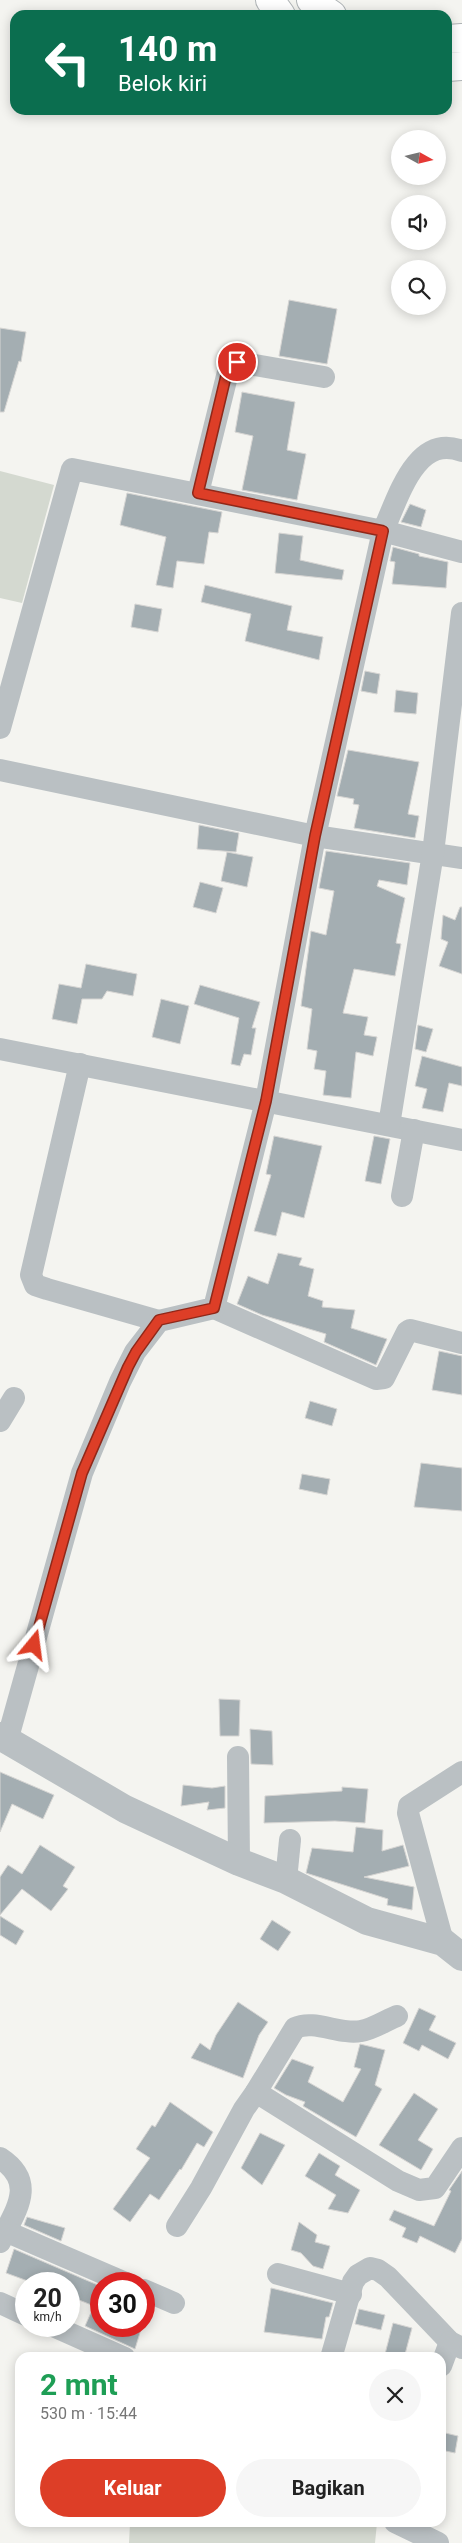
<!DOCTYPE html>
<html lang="id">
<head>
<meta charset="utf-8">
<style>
  :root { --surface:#fff; --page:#f6f6f6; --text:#222; --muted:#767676; --accent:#dd3e27 }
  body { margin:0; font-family:Roboto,sans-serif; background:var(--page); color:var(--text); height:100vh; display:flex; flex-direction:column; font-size:19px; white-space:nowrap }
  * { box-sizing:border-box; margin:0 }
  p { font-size:16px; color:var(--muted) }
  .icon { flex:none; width:28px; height:28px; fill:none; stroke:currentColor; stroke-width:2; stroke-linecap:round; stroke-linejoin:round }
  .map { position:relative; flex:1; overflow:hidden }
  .details { position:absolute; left:15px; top:2352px; width:431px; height:175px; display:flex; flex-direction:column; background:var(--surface); border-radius:15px; box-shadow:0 2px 12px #0003 }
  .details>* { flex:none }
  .hud { position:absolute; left:10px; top:10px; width:442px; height:105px; border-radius:15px; box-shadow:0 2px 12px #0003; background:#0b6e4f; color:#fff; overflow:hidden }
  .needle { width:32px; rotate:98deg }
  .controls { position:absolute; left:391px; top:130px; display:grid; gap:10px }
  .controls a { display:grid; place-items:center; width:55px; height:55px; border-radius:50%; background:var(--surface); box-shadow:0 2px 12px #0003; font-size:25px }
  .speed { position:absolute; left:15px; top:2272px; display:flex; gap:10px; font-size:25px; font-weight:700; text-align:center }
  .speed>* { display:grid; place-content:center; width:65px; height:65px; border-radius:50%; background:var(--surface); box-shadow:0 2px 12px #0003; line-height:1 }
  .speed small { font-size:12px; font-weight:400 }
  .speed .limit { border:8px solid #d22; background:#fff; color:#111 }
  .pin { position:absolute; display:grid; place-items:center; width:42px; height:42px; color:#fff; margin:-21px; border:2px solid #fff; border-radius:50%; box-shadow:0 1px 5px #0007 }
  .me { position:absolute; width:55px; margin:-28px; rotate:16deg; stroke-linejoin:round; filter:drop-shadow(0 0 4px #0008) }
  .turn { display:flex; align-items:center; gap:18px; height:105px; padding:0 25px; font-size:22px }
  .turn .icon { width:65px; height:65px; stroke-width:2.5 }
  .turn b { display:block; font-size:35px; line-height:42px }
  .round { display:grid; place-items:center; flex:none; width:52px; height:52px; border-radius:26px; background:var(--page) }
  .headline { display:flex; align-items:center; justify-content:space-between; height:85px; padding:0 25px }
  h1 { font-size:30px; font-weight:700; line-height:38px; color:#1e9e55 }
  .action { display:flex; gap:10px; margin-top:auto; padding:10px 25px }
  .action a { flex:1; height:58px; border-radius:30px; background:var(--accent); color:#fff; font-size:20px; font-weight:700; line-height:58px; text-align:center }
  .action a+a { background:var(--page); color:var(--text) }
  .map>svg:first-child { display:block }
  .green { fill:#d4d9d0 }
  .building { fill:#a4aeb2; stroke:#d6d5d3 }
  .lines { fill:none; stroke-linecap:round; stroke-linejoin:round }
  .motorway-casing { stroke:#b0b5b7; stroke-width:30 }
  .minor { stroke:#bac0c3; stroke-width:22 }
  .tertiary { stroke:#bac0c3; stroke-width:28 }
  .motorway { stroke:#fff; stroke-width:28 }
  .route-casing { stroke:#902819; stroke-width:12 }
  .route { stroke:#dd3e27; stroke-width:9 }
</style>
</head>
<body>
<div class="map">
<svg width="462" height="2543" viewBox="0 0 462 2543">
  <rect width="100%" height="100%" fill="#f4f4f0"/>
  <g class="green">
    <polygon points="0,471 54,485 22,603 0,598"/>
    <polygon points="130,2523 130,2522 377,2523 375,2543 129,2543"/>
  </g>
  <g class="building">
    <polygon points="289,300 337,309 327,364 279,356"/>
    <polygon points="0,328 26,332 21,362 19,361 4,412 0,412"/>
    <polygon points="242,392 295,402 287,450 306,454 297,500 242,490 253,436 235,432"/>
    <polygon points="127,493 222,512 218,533 209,532 204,564 177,561 173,588 156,585 166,537 120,525"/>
    <polygon points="410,504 426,510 421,527 401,522"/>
    <polygon points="279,533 303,536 300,560 344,570 342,580 275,573"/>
    <polygon points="393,547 419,554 419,556 448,562 446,588 392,584 395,562 390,561"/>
    <polygon points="205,585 292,606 287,630 323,637 319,660 245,641 251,614 201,602"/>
    <polygon points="135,604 162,609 158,632 131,627"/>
    <polygon points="365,671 380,674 377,694 361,691"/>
    <polygon points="396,690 418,693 416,714 394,712"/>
    <polygon points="348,750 419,762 408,814 419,816 415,838 354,828 359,805 353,804 354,799 337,796"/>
    <polygon points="199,825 239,833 236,852 197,849"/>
    <polygon points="326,851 410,863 407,885 379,880 377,886 405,898 396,943 401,944 395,976 354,969 343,1013 368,1017 364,1035 377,1037 373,1056 356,1052 351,1098 323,1095 326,1071 314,1069 317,1051 307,1049 312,1009 301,1006 311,931 326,935 334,891 319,888"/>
    <polygon points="227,852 253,857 247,887 221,881"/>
    <polygon points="200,882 223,888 216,913 193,907"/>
    <polygon points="460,907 462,907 462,974 439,966 448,942 441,939 443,915 455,920"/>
    <polygon points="86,964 137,974 133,996 107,991 102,999 82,999 77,1024 52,1019 59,984 81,988"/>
    <polygon points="200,985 260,1002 252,1028 256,1028 251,1055 244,1054 240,1066 231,1064 239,1018 194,1004"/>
    <polygon points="161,999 189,1006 180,1044 152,1037"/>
    <polygon points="418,1025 433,1029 426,1052 415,1049"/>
    <polygon points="422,1056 462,1067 462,1086 449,1083 443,1112 422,1108 427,1089 415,1086"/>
    <polygon points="274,1136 322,1146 304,1218 282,1212 276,1236 254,1231 271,1175 266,1174"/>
    <polygon points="374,1136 390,1139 381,1184 365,1181"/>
    <polygon points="278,1253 302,1258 299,1265 314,1269 308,1296 323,1301 322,1307 355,1310 351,1328 387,1339 376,1365 324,1342 326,1334 262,1315 237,1304 248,1276 268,1284"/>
    <polygon points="439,1351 462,1356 462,1395 432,1390"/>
    <polygon points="310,1401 337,1409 332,1426 305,1418"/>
    <polygon points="421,1463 462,1468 462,1511 414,1507"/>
    <polygon points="302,1474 330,1479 327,1495 299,1489"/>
    <polygon points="219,1699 240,1700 239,1736 220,1736"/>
    <polygon points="250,1729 272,1731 273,1765 251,1764"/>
    <polygon points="0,1772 54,1795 43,1819 12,1804 0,1832"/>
    <polygon points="183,1785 212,1788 225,1786 225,1808 207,1810 209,1802 181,1806"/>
    <polygon points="342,1787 368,1789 365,1823 335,1821 264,1823 265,1796 342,1791"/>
    <polygon points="356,1827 383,1830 382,1851 403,1845 409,1866 364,1877 414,1887 412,1910 387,1905 388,1899 306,1873 312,1848 353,1852"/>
    <polygon points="40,1845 75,1867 63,1886 68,1889 51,1911 22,1889 0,1915 0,1877 8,1865 22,1874"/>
    <polygon points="0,1916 24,1931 16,1945 0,1935"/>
    <polygon points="272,1920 291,1932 278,1951 260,1939"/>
    <polygon points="238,2002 268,2022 259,2035 243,2078 191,2058 200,2043 210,2050 216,2035"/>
    <polygon points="419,2008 436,2016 429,2030 456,2043 448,2059 422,2045 419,2051 403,2043"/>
    <polygon points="360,2044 385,2050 375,2085 382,2089 356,2137 303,2106 305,2102 286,2095 274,2088 292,2059 314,2067 308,2082 343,2102 361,2069 354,2067"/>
    <polygon points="414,2093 438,2109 418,2140 433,2149 421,2170 379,2145"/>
    <polygon points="170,2102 213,2132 204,2147 197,2143 181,2170 180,2169 159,2200 150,2194 130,2222 113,2209 150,2158 136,2149 152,2125 155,2127"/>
    <polygon points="260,2133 285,2145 262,2185 241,2168"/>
    <polygon points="319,2153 340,2166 335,2175 360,2190 348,2213 328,2209 336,2195 305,2176"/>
    <polygon points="462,2171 462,2239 455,2253 420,2236 417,2243 402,2237 406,2228 389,2220 394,2210 434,2226 451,2191 449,2190"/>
    <polygon points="27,2217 65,2228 61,2241 24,2225"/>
    <polygon points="299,2222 317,2235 315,2242 330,2246 323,2269 313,2266 301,2253 291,2250"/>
    <polygon points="14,2249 100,2286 94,2306 69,2296 69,2284 36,2284 6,2273"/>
    <polygon points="271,2288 333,2303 329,2317 326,2317 322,2339 264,2332"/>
    <polygon points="101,2290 101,2326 142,2326 135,2349 85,2326"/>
    <polygon points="359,2309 385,2315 381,2330 355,2324"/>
    <polygon points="393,2323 412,2328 404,2358 384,2358"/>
    <polygon points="441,2432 458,2436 455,2453 441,2450"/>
  </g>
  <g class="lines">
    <defs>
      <g id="motorway">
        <polyline points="270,0 281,15"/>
        <polyline points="311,0 332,15"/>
        <polyline points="448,39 462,38"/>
        <polyline points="448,67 462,66"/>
      </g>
    </defs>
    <use href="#motorway" class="motorway-casing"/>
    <g class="minor">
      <polyline points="198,493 229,368 237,362 324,377"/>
      <path d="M 0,728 L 72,469 L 383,531 C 398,499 415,433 462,451"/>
      <polyline points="0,770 315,836 462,858"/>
      <polyline points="0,1049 462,1140"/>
      <polyline points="80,1064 31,1275 35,1285 47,1289 159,1321"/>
      <polyline points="389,1125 433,853 462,613"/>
      <polyline points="402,1196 414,1130"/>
      <polyline points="214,1308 376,1379 384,1378 407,1332 410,1330 462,1343"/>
      <polyline points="0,1421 14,1398"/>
      <polyline points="7,1741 82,1473 120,1382 135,1352 159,1321 214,1308 266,1101 315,836 383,531 462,552"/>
      <polyline points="238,1757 239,1862"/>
      <polyline points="286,1880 290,1840"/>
      <polyline points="443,1942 408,1813 409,1806 462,1772"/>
      <path d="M 256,2092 L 295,2028 C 314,2019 340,2035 361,2031 C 371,2030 387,2020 397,2016"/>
      <path d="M 0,2158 C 38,2183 15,2211 0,2242"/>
      <polyline points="177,2226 201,2188 244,2109 256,2092 398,2181 419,2190 435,2188 462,2148"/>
      <polyline points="5,2231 128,2284"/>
      <polyline points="278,2274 351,2294"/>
      <polyline points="144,2290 174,2303"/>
      <polyline points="0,2303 26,2315"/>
      <polyline points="53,2326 125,2358"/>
      <polyline points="331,2358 353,2282 358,2275 370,2268 378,2270 388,2277 450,2342 462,2348"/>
      <polyline points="441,2366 450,2342"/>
      <polyline points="395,2522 438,2543"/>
    </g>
    <polyline class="tertiary" points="0,1736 125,1809 239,1862 286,1880 367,1921 443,1942 462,1957"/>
    <use href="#motorway" class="motorway"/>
  </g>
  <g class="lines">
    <defs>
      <polyline id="route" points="34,1645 82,1473 128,1367 136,1352 159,1320 214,1308 266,1101 315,836 383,531 198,493 226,376 229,368 237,362"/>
    </defs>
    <use href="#route" class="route-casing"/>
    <use href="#route" class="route"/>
  </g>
</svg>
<div class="controls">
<a><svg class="needle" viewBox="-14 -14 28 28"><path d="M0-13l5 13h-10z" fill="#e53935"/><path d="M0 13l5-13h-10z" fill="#767676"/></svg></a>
<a><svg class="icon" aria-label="sound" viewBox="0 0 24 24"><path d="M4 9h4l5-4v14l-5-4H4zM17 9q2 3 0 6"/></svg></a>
<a><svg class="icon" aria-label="search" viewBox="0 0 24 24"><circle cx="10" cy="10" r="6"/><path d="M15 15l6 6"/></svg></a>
</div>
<div class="speed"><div>20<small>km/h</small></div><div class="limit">30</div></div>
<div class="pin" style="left:237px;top:362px;background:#d93025"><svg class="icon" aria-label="arrive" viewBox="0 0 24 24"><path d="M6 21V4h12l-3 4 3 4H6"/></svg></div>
<svg class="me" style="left:34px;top:1645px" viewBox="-20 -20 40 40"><path d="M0-17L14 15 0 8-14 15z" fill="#dd3e27" stroke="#fff" stroke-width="4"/></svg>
<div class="hud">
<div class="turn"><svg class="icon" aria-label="left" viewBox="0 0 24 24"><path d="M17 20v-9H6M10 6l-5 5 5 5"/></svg><div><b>140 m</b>Belok kiri</div></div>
</div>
<section class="details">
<div class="headline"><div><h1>2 mnt</h1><p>530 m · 15:44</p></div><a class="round"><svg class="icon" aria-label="close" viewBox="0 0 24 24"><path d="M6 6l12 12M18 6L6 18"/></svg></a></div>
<div class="action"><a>Keluar</a><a>Bagikan</a></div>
</section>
</div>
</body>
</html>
